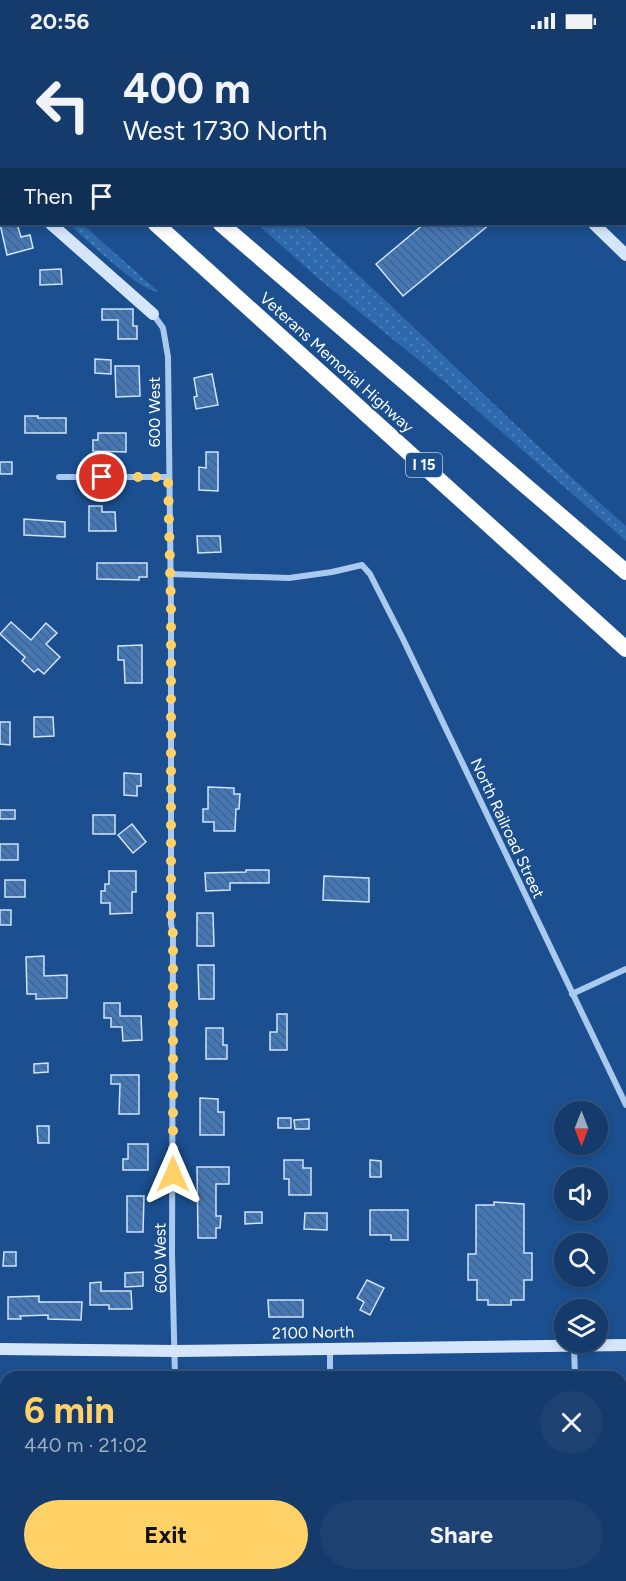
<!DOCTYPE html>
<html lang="en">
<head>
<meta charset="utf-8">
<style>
  :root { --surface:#143b6b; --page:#1d4271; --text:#f1f3f6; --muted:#9dadc1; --line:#33557e; --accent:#ffd166 }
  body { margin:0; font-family:Figtree,sans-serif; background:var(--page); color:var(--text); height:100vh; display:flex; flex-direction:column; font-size:22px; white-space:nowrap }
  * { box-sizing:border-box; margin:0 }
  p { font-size:20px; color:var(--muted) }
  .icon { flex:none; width:33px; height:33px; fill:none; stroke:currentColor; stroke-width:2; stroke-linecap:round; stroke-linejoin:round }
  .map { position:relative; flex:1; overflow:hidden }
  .panel { position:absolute; left:0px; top:1329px; width:627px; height:210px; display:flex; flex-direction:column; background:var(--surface); border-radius:18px 18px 0 0; box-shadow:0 3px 9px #0003,0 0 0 2px var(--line) }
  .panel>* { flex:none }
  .top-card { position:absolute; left:0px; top:0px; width:627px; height:183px; box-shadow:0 3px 9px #0003,0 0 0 2px var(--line); background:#143b6b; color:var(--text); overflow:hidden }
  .needle { width:39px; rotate:180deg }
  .buttons { position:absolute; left:554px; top:1059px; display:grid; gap:12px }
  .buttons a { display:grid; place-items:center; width:54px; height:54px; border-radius:50%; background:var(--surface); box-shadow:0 3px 9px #0003,0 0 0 2px var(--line); font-size:30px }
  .pin { position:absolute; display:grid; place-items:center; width:51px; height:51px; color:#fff; margin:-26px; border:3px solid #fff; border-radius:50%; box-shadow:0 2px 6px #0007 }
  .me { position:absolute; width:66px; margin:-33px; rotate:0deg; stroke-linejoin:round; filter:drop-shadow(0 0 4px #0008) }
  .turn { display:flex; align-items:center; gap:21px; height:126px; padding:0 24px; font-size:27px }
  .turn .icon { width:78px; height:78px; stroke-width:2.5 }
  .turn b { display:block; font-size:42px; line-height:51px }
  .then { display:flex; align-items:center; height:57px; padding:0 24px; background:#0003; gap:12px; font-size:22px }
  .round { display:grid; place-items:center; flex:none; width:63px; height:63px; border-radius:32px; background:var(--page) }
  .summary { display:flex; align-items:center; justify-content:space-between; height:102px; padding:0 24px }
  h1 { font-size:36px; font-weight:700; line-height:45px; color:var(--accent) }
  .primary-button { display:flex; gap:12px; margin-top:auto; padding:12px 24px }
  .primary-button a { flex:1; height:69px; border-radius:36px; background:var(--accent); color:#111; font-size:24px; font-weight:700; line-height:69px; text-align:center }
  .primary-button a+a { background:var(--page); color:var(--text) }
  .status { display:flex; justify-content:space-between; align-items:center; height:42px; padding:0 30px; background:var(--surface); direction:ltr }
  .status svg { height:16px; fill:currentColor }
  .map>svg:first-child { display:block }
  .grass { fill:url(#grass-dots) }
  .building { fill:url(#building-back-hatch); stroke:#cfe3fa; stroke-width:1.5 }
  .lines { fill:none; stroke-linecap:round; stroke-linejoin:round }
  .street { stroke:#a9c9ee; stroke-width:6 }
  .secondary { stroke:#d6e6fa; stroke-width:12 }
  .highway { stroke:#fff; stroke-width:16 }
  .route { stroke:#ffd166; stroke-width:10; stroke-dasharray:0 18 }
  .labels { text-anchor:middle; stroke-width:4.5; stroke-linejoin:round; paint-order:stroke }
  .shield { fill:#1b4f8f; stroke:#bbcadd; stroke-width:1.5 }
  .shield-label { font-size:15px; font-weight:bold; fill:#fff }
  .street-label { font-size:16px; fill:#fff; stroke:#1b4f8f }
</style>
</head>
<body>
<div class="status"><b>20:56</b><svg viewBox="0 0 49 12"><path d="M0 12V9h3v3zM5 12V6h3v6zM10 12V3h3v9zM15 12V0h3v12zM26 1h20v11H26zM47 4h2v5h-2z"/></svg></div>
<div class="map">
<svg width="626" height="1539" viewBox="0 0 626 1539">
  <defs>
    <pattern id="grass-dots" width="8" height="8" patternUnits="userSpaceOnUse" patternTransform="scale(1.5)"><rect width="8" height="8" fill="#2e69ad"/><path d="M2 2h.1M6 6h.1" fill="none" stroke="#4d80b9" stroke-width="1.8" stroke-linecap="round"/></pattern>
    <pattern id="building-back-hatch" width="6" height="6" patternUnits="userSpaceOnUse" patternTransform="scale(1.5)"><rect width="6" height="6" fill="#4478b7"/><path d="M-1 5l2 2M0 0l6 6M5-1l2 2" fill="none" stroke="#486282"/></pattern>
  </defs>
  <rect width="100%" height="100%" fill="#1b4f8f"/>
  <g class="grass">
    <path d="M 69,182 L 82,182 L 159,250 C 139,249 86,197 69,182 Z"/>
    <path d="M 257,182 L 302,182 C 413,280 515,387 626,484 L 626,499 L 432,329 L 320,238 Z"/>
  </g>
  <g class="building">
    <polygon points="0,182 17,182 21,195 30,193 33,206 7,213"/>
    <polygon points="424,182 490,182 403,254 376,222"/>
    <polygon points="61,227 62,242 40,243 40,228"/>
    <polygon points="102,267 133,267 133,284 137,284 137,297 118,297 118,278 102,278"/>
    <polygon points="95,317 111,318 111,332 95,331"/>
    <polygon points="115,324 139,324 140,354 116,355"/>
    <polygon points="212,332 218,363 196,367 194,355 197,354 194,336"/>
    <polygon points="25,374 38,374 38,376 66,376 66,391 25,391"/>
    <polygon points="98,391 126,391 126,410 93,409 93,398 98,398"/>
    <polygon points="206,410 218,410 218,449 199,448 199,425 206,426"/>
    <rect x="0" y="420" width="12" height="12"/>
    <polygon points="89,464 102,464 102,470 115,470 116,489 89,489"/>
    <polygon points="24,477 65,480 65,495 24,493"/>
    <polygon points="197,494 220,494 221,510 198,511"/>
    <polygon points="97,521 147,521 147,535 139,535 139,538 97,537"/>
    <polygon points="11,580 31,598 46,581 57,591 46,602 60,615 44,632 38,627 34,630 22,619 25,615 0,592"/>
    <polygon points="142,603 142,641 125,641 124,618 118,618 118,604"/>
    <polygon points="34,675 53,675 54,694 34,695"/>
    <polygon points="0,680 10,680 10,703 0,702"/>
    <polygon points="124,731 141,732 141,744 137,744 137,754 124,753"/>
    <polygon points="208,745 234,746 234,752 240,752 239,767 236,767 235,789 214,789 214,780 203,780 203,767 208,767"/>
    <rect x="0" y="768" width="15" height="9"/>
    <rect x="93" y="773" width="22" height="19"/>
    <polygon points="132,782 146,800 133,811 118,793"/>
    <rect x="0" y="802" width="18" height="16"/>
    <polygon points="246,828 269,828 269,841 230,841 230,848 206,849 205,831 246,830"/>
    <polygon points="109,829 136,829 136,850 132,850 132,871 110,872 110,861 101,861 101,849 105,849 105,842 109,842"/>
    <polygon points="324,834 369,836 369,860 323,858"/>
    <rect x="5" y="838" width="20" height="17"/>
    <rect x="0" y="868" width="11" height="15"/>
    <polygon points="197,871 213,871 214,904 197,904"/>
    <polygon points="44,914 44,934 67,933 67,956 36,957 36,952 27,952 26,915"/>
    <polygon points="198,923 214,923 214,957 199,957"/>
    <polygon points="104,961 120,961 120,974 141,974 142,998 123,999 122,985 111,985 111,976 104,976"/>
    <polygon points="277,972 287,972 287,1008 270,1008 270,990 277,990"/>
    <polygon points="206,986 223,986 223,1003 227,1003 227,1017 206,1017"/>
    <polygon points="48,1021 48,1030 34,1031 34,1022"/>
    <polygon points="111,1033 139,1033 139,1072 119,1072 120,1042 111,1042"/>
    <polygon points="200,1056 218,1057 218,1070 224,1070 224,1093 200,1093"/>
    <rect x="278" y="1076" width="13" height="10"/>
    <polygon points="309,1077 309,1087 295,1087 294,1078"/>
    <polygon points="37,1084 49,1084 49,1101 38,1101"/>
    <polygon points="128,1102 148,1102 148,1128 123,1128 123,1117 128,1117"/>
    <polygon points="284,1118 303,1118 303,1126 311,1126 311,1153 289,1153 289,1137 284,1137"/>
    <polygon points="370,1118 381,1119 381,1135 370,1135"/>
    <polygon points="197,1125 229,1125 229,1142 216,1142 216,1174 221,1174 220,1186 216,1186 216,1196 198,1196"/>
    <polygon points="127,1154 144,1154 143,1190 127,1190"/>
    <polygon points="494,1160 524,1162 524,1211 532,1211 532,1238 524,1238 524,1258 511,1258 511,1263 488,1263 488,1258 477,1258 477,1238 468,1238 468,1212 476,1212 476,1163 494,1163"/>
    <polygon points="370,1168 408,1168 408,1198 391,1198 391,1193 370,1193"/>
    <polygon points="245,1170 262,1170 262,1181 245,1182"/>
    <polygon points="305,1171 327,1171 327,1188 304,1187"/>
    <polygon points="4,1210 16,1210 16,1224 3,1224"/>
    <polygon points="143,1230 143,1244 125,1245 125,1231"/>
    <polygon points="367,1238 384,1246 370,1273 360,1268 364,1260 357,1256"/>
    <polygon points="101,1240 101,1249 131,1249 132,1267 109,1267 109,1263 90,1263 90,1241"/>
    <polygon points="39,1254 39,1260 82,1260 81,1278 48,1277 48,1273 20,1274 21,1277 8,1277 8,1255"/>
    <polygon points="268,1258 303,1258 303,1275 269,1275"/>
  </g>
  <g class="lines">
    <g class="street">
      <polyline points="151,0 151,2"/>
      <polyline points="153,272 163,286 168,315 171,567 171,882 173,892 172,1212 175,1335"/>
      <polyline points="59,435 168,435"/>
      <polyline points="170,532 289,536 332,530 362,523 370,532 403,597 626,1063"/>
      <polyline points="572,952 626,927"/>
      <polyline points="574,1304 575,1335"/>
      <polyline points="330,1335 330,1307"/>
      <polyline points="621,1443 626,1454"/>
      <polyline points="176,1533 176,1539"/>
    </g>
    <g class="secondary">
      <polyline points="411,0 412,2"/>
      <polyline points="0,136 2,137"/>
      <polyline points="51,182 153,272"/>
      <polyline points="594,182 626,213"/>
      <polyline points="0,1307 175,1309 626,1303"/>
    </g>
    <g class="highway">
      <polyline points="16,0 18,2"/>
      <polyline points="0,45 2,46"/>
      <polyline points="156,182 626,607"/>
      <polyline points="221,182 626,530"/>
    </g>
  </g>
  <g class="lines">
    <polyline class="route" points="102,435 168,435 171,567 171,882 173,892 173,1132"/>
  </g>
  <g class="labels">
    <rect class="shield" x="406" y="411" width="36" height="24" rx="4.5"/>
    <g class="shield-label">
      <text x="424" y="428">I 15</text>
    </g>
    <g class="street-label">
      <text transform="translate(337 320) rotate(42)" y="6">Veterans Memorial Highway</text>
      <text transform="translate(154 370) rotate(-90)" y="6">600 West</text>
      <text transform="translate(508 786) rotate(65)" y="6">North Railroad Street</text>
      <text transform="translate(160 1216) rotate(-91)" y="6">600 West</text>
      <text transform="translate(313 1290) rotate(-1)" y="6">2100 North</text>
    </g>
  </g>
</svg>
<div class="buttons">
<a><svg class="needle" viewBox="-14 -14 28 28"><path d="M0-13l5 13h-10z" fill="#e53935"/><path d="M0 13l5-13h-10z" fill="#9dadc1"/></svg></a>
<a><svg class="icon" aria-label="sound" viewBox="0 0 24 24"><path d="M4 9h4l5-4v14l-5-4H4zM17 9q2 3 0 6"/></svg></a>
<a><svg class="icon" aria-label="search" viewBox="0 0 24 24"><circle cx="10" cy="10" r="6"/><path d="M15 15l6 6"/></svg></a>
<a><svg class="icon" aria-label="layers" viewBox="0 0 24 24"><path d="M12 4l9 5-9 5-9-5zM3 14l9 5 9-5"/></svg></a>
</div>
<div class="pin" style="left:102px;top:435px;background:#d93025"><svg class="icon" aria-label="arrive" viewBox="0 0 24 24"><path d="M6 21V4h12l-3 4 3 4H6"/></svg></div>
<svg class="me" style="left:173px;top:1132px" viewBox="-20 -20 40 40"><path d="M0-17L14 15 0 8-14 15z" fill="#ffd166" stroke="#fff" stroke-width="4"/></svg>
<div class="top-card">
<div class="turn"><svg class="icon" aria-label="left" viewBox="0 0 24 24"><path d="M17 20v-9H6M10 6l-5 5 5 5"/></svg><div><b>400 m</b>West 1730 North</div></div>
<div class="then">Then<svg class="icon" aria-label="arrive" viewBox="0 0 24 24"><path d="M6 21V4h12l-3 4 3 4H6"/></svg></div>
</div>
<section class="panel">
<div class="summary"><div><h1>6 min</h1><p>440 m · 21:02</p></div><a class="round"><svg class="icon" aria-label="close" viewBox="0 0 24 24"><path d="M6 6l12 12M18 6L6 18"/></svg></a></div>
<div class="primary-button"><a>Exit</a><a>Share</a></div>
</section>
</div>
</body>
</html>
